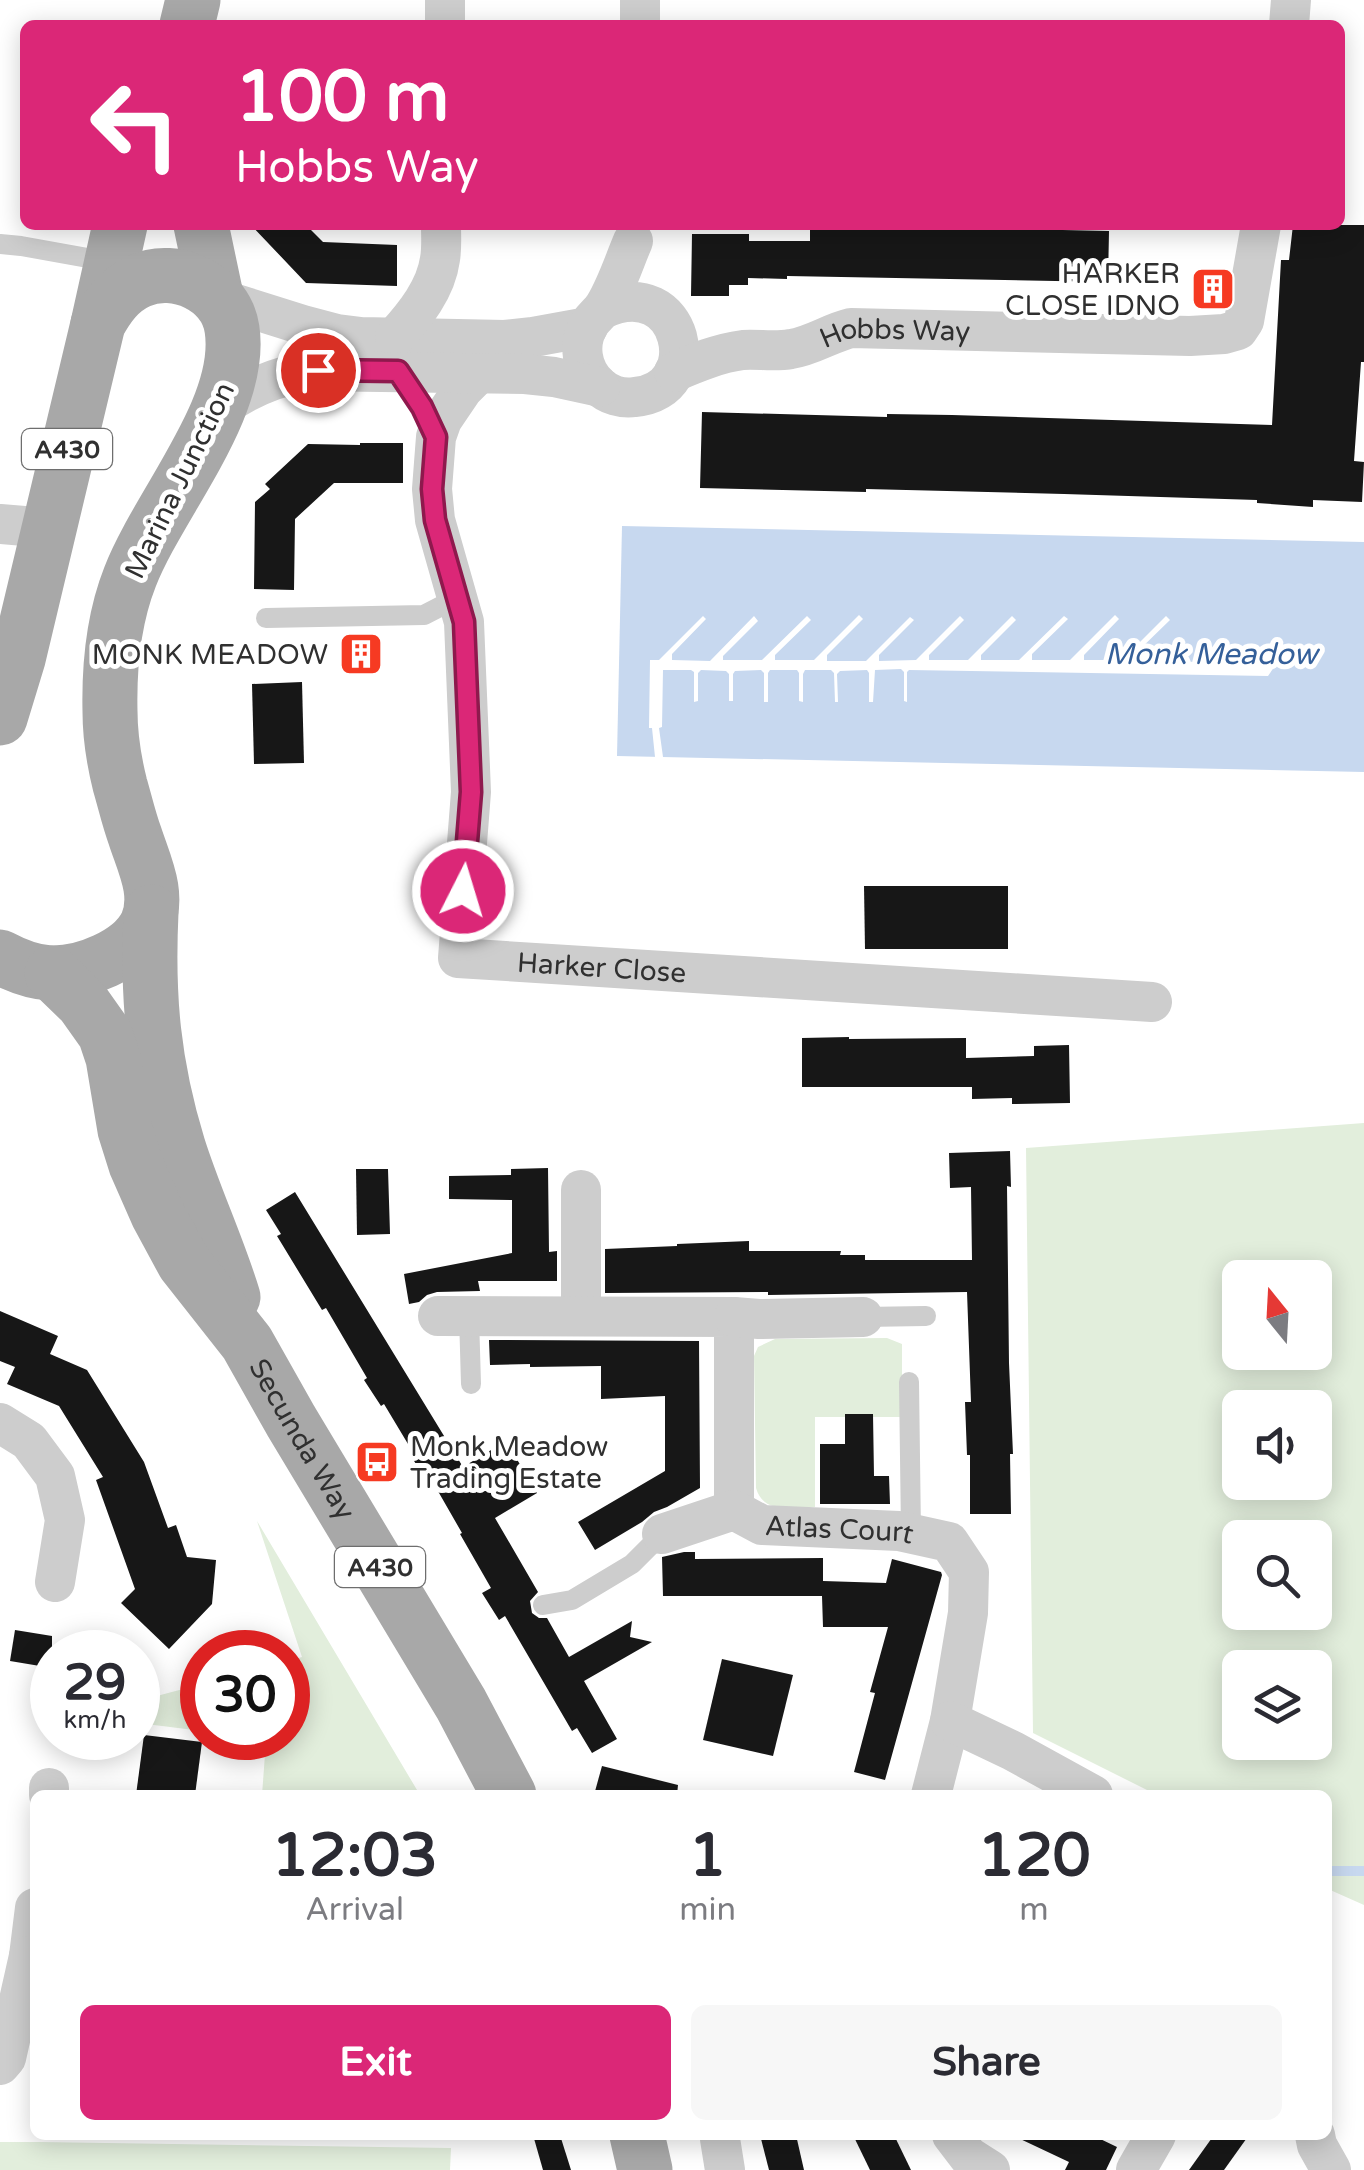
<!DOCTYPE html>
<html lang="en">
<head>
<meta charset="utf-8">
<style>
  :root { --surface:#fff; --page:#f7f7f7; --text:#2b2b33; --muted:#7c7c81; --accent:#db2777 }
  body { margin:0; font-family:"Varela Round",sans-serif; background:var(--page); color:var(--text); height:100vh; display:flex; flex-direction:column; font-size:38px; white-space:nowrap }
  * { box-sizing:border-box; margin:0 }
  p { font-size:32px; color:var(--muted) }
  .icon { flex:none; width:55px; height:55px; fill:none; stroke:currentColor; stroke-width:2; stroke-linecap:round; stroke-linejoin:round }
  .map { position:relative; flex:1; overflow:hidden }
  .drawer { position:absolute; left:30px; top:1790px; width:1302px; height:350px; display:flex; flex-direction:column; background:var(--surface); border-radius:15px; box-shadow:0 5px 25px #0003 }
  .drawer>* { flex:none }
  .top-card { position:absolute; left:20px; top:20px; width:1325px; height:210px; border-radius:15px; box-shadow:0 5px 25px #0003; background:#db2777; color:#fff; overflow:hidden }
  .needle { width:65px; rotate:342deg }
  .buttons { position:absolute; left:1222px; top:1260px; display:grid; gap:20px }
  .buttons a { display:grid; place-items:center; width:110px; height:110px; border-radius:15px; background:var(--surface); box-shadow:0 5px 25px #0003; font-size:50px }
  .speed { position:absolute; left:30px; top:1630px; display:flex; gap:20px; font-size:50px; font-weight:700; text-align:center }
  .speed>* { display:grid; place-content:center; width:130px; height:130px; border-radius:50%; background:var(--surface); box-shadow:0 5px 25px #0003; line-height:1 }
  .speed small { font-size:25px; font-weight:400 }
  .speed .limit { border:15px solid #d22; background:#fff; color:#111 }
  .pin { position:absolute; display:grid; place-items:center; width:85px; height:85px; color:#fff; margin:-42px; border:5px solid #fff; border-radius:50%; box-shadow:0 2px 10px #0007 }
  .me { position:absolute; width:110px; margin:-55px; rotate:5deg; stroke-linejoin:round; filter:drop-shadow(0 0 8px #0008) }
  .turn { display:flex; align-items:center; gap:35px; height:210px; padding:0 50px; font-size:45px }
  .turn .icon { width:130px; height:130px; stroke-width:2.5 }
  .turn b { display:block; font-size:70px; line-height:85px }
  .eta { display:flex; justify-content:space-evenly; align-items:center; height:170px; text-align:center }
  .eta b { font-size:60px; font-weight:700; line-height:70px }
  .button { display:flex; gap:20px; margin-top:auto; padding:20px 50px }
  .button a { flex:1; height:115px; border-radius:15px; background:var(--accent); color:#fff; font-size:40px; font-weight:700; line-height:115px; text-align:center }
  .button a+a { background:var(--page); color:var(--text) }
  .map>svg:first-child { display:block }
  .green { fill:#e2eedc; fill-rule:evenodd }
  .water { fill:#c7d8ef }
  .pier { fill:#fff }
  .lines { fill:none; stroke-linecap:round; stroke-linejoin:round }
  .stream { stroke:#c7d8ef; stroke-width:10 }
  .building { fill:#171717 }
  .service { stroke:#cdcdcd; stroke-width:20 }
  .minor { stroke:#cdcdcd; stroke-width:40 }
  .primary { stroke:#a8a8a8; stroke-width:55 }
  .route-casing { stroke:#8e194d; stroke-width:25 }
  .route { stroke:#db2777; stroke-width:18 }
  .labels { text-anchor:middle; stroke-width:10; stroke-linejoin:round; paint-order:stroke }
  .shield { fill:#fff; stroke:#6e6e6e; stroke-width:2.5 }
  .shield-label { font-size:25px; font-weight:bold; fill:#303030 }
  .poi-label { font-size:28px; fill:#303030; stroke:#fff; text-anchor:end }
  .street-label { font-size:28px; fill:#303030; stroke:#fff }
  .water-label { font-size:30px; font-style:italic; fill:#35609a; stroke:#fff }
</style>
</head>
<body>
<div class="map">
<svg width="1364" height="2170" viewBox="0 0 1364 2170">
  <rect width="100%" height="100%" fill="#fff"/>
  <g class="green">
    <path d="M 1364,1123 L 1364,1905 L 1328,1889 L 1328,1795 L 1157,1795 L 1033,1733 L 1026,1148 ZM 1240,1278 L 1315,1278 L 1315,1352 L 1240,1352 ZM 1240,1408 L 1315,1408 L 1315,1482 L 1240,1482 ZM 1240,1538 L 1315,1538 L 1315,1612 L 1240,1612 ZM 1240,1668 L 1315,1668 L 1315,1742 L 1240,1742 Z"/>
    <path d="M 887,1338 L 902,1344 L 902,1417 L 815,1417 L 815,1507 C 792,1507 764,1515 756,1488 L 754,1356 L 758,1347 L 775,1339 Z"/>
    <polygon points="257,1521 420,1795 262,1795 266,1741 247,1738 288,1738 288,1661 302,1657"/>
    <polygon points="202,1684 202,1731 138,1723 138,1701"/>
    <polygon points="0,2142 39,2142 451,2148 450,2170 0,2170"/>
  </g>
  <polygon class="water" points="622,526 1364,542 1364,772 617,756"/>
  <polygon class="pier" points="859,615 863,619 827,655 827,661 866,661 910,617 914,620 879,655 879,661 916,660 960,616 964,620 929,655 929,660 968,660 1012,616 1016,620 981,655 981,660 1019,660 1064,616 1068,619 1032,654 1032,660 1070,660 1115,615 1119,619 1084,655 1084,660 1122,660 1166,616 1170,620 1135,654 1135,661 1277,663 1268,676 909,670 907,672 907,702 904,701 904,672 901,669 875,670 873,702 869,702 869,673 867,670 840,671 837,674 838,702 835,702 834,673 831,670 805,670 803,674 803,702 799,701 799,673 797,670 770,670 768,673 768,702 764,702 764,673 761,670 735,671 733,674 733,701 729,701 729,674 726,671 701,670 698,673 698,701 694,702 694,672 691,670 663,670 662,727 659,728 663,757 655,757 652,728 649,728 650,660 659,660 703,616 706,619 672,654 672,660 710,661 754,616 758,621 723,656 723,660 762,660 807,616 811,620 775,655 775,660 814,660"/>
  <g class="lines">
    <polyline class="stream" points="1328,1871 1364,1871"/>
  </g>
  <g class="building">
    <polygon points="251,225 306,225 323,242 397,245 397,286 306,283"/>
    <polygon points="835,225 1109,231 1108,282 787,276 787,279 748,278 748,285 729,285 729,296 691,296 692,234 749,234 749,241 810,241 810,227 834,227"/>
    <polygon points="1293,225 1364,225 1364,362 1361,362 1354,461 1364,462 1362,502 1313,500 1313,507 1257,503 1257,500 1064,494 866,489 866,492 700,488 702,412 887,417 887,414 952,415 1272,425 1281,260 1289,260"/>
    <polygon points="360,443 403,443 403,483 334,483 295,519 294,590 254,589 255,502 270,489 265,484 308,444 360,445"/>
    <polygon points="348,640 375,640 375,667 347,667"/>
    <polygon points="302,682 304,763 254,764 252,684"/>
    <polygon points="864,886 1008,886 1008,949 865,949"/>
    <polygon points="849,1037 849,1039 966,1038 966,1058 1034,1056 1034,1046 1069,1045 1070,1103 1012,1104 1012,1098 972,1099 972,1087 802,1087 802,1038"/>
    <polygon points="1010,1151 1011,1187 1007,1186 1009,1363 1013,1454 1010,1454 1011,1514 970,1514 970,1455 967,1455 965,1402 971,1402 967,1292 768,1295 768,1292 605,1293 605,1249 677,1246 677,1244 749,1241 749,1251 841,1251 840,1255 865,1255 865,1260 972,1260 971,1187 950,1188 949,1153"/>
    <polygon points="548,1168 549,1252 557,1251 557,1281 478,1281 480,1291 437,1292 427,1295 419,1302 409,1304 404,1274 512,1253 512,1200 449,1199 449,1176 511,1175 511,1169"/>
    <polygon points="356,1169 388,1169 390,1234 357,1235"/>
    <polygon points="295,1192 463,1467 506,1441 537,1493 495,1518 538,1592 530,1601 532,1613 539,1618 547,1618 569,1657 632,1621 630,1637 652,1642 584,1681 617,1739 592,1753 577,1728 572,1731 505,1616 499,1620 482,1593 491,1588 460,1534 462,1533 431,1479 427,1482 411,1456 414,1454 384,1404 381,1406 364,1380 367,1378 326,1308 322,1310 277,1236 281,1234 266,1210"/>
    <polygon points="0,1311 58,1336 50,1354 87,1370 144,1462 168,1528 176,1525 187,1557 216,1560 212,1604 169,1649 121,1603 135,1589 96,1480 103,1477 59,1406 7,1384 15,1367 0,1361"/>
    <polygon points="489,1340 699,1341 700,1488 667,1507 654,1512 642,1522 595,1550 578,1522 665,1471 665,1396 601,1399 601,1366 530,1367 530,1364 490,1365"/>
    <polygon points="845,1414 873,1414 874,1476 889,1476 890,1504 820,1504 820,1444 845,1444"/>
    <polygon points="684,1552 695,1552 695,1559 823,1558 823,1581 886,1583 892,1559 941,1572 942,1575 885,1780 854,1772 875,1693 870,1692 888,1627 823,1627 822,1596 663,1596 662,1557"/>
    <polygon points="15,1630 52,1636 52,1668 10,1661"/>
    <polygon points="722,1659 793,1675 773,1756 703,1740"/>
    <polygon points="144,1735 202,1742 195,1795 136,1795"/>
    <polygon points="602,1766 678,1785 677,1795 594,1795"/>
    <polygon points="533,2135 560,2135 571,2170 543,2170"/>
    <polygon points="760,2135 796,2135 804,2170 769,2170"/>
    <polygon points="853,2135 894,2135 911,2170 870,2170"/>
    <polygon points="1012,2135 1092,2135 1117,2147 1106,2170 1065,2170 1069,2162"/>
    <polygon points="1214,2135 1249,2135 1224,2170 1189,2170"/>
  </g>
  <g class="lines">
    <g class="service">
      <polyline points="0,244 21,246 110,262"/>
      <polyline points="266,618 424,615 457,598"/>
      <polyline points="469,1316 471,1384"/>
      <polyline points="863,1317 926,1316"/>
      <polyline points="909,1382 911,1533"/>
      <polyline points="543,1605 572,1600 632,1564 662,1534"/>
    </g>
    <g class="minor">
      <polyline points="640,0 640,25"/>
      <polyline points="445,25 445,0"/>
      <polyline points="1289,25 1291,0"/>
      <polyline points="220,299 303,325 337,334 361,337 505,340 533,337 588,327"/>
      <path d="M 603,309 C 684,272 709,391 635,397 C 622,399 608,395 599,386 C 581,370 577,343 590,323 C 595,316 601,312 605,305 C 617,285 624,262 633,241"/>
      <path d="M 395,337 C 415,315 436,289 440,259 C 442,248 441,236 441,225"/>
      <path id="s1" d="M 674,372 C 695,363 719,353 743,350 C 759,349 775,352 791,349 C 812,346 830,333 851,328 L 1190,336 L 1224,334 L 1238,330 L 1244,321 L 1261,225"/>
      <path id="s2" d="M 479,373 L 463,389 L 442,420 L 436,437 L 432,489 L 435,520 L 464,622 L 471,792 L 458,958 L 1152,1002"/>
      <path d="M 219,409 C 246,389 275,377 308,371 L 525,374 L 554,377 L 600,387"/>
      <polyline points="0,524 48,528"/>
      <polyline points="581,1190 581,1316"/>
      <polyline points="438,1316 734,1317 734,1510"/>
      <polyline points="734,1317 759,1319 863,1317"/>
      <polyline points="0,1423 29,1441 55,1476 65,1520 55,1582"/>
      <path id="s3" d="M 662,1534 L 734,1510 L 762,1525 L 899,1531 L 949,1542 L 969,1572 L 968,1613 L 950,1721 L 931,1795"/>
      <polyline points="950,1721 1013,1751 1093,1795"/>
      <polyline points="49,1795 49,1788"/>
      <polyline points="29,1956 35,1908"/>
      <polyline points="0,2065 6,2058 29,1956 35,1956"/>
      <polyline points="952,2135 968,2156 990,2170"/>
      <polyline points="1315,2135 1317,2145 1331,2170"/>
      <polyline points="720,2139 725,2170"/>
      <polyline points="1136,2170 1156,2135"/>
    </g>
    <g class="primary">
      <polyline points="187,25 193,0"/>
      <polyline points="201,225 216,296"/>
      <polyline points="98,324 120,225"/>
      <path d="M 0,718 L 18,659 L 98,324 C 108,306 119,290 139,281 C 176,264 226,288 232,329 C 244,408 158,504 130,577 C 113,620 109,665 110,711 C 110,735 114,761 120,785 C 125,802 129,820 135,836 C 144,864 160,894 147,924 C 132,955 83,974 50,973 C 33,972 15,965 0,957"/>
      <path d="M 151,912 C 147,997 153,1064 178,1146 C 194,1197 217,1245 233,1297"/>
      <path id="s4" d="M 52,973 L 83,1003 L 105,1034 L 113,1058 L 125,1130 L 136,1165 L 158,1215 L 184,1263 L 247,1343 L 291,1421 L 461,1704 L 509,1795"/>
      <polyline points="637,2135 645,2170"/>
    </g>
  </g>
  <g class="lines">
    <defs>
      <polyline id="route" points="318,370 398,371 422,407 436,437 432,489 435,520 464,622 471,792 463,891"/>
    </defs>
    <use href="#route" class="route-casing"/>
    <use href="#route" class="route"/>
  </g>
  <defs>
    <symbol id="building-square" viewBox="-11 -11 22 22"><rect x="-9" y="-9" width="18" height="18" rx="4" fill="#f63a22" stroke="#fff"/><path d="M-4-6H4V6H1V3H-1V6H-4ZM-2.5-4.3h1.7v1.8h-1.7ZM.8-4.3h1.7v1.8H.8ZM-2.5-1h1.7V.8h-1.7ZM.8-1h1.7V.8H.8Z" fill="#fff"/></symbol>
    <symbol id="bus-square" viewBox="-11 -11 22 22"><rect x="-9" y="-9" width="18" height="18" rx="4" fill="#f63a22" stroke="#fff"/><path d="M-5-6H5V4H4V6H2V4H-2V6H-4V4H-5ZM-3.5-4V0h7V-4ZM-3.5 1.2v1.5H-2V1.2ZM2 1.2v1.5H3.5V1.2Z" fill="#fff"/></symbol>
  </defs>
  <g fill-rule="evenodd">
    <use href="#building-square" x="1188" y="264" width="50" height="50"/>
    <use href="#building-square" x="336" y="629" width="50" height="50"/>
    <use href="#bus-square" x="352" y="1437" width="50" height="50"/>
  </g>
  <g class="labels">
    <g class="shield">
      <rect x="22" y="429" width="90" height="40" rx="8"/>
      <rect x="335" y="1547" width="90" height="40" rx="8"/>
    </g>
    <g class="shield-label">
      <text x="67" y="458">A430</text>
      <text x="380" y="1576">A430</text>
    </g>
    <g class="poi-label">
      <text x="1180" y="283">HARKER<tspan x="1180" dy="32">CLOSE IDNO</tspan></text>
      <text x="328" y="664">MONK MEADOW</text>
      <text x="410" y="1456" text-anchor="start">Monk Meadow<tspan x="410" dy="32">Trading Estate</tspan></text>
    </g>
    <g class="street-label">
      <text dy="10" stroke="none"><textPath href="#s1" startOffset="228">Hobbs Way</textPath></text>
      <text transform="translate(179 480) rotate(-64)" y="10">Marina Junction</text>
      <text dy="10" stroke="none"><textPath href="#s2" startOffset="748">Harker Close</textPath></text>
      <text dy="10" stroke="none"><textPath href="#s4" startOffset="538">Secunda Way</textPath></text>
      <text dy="10" stroke="none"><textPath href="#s3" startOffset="185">Atlas Court</textPath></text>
    </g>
    <g class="water-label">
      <text x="1211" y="664">Monk Meadow</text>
    </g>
  </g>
</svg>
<div class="buttons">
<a><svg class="needle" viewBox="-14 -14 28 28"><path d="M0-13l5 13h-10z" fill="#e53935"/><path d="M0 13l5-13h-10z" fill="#7c7c81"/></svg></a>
<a><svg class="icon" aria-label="sound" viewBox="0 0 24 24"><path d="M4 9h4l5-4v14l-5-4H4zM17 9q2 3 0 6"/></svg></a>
<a><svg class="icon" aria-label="search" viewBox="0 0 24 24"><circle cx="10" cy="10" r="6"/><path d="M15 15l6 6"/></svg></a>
<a><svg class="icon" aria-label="layers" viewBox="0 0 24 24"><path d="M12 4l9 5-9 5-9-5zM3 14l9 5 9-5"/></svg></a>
</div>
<div class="speed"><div>29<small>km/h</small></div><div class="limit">30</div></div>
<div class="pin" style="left:318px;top:370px;background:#d93025"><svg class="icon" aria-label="arrive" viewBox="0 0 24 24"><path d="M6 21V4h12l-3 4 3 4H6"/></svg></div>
<svg class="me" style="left:463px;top:891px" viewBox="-20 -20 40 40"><circle r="17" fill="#db2777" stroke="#fff" stroke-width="3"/><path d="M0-11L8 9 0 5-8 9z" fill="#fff"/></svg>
<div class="top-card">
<div class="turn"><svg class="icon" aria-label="left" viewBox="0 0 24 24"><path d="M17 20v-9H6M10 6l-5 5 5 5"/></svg><div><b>100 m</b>Hobbs Way</div></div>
</div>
<section class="drawer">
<div class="eta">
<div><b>12:03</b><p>Arrival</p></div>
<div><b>1</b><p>min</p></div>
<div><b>120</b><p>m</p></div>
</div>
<div class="button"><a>Exit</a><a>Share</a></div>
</section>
</div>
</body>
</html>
